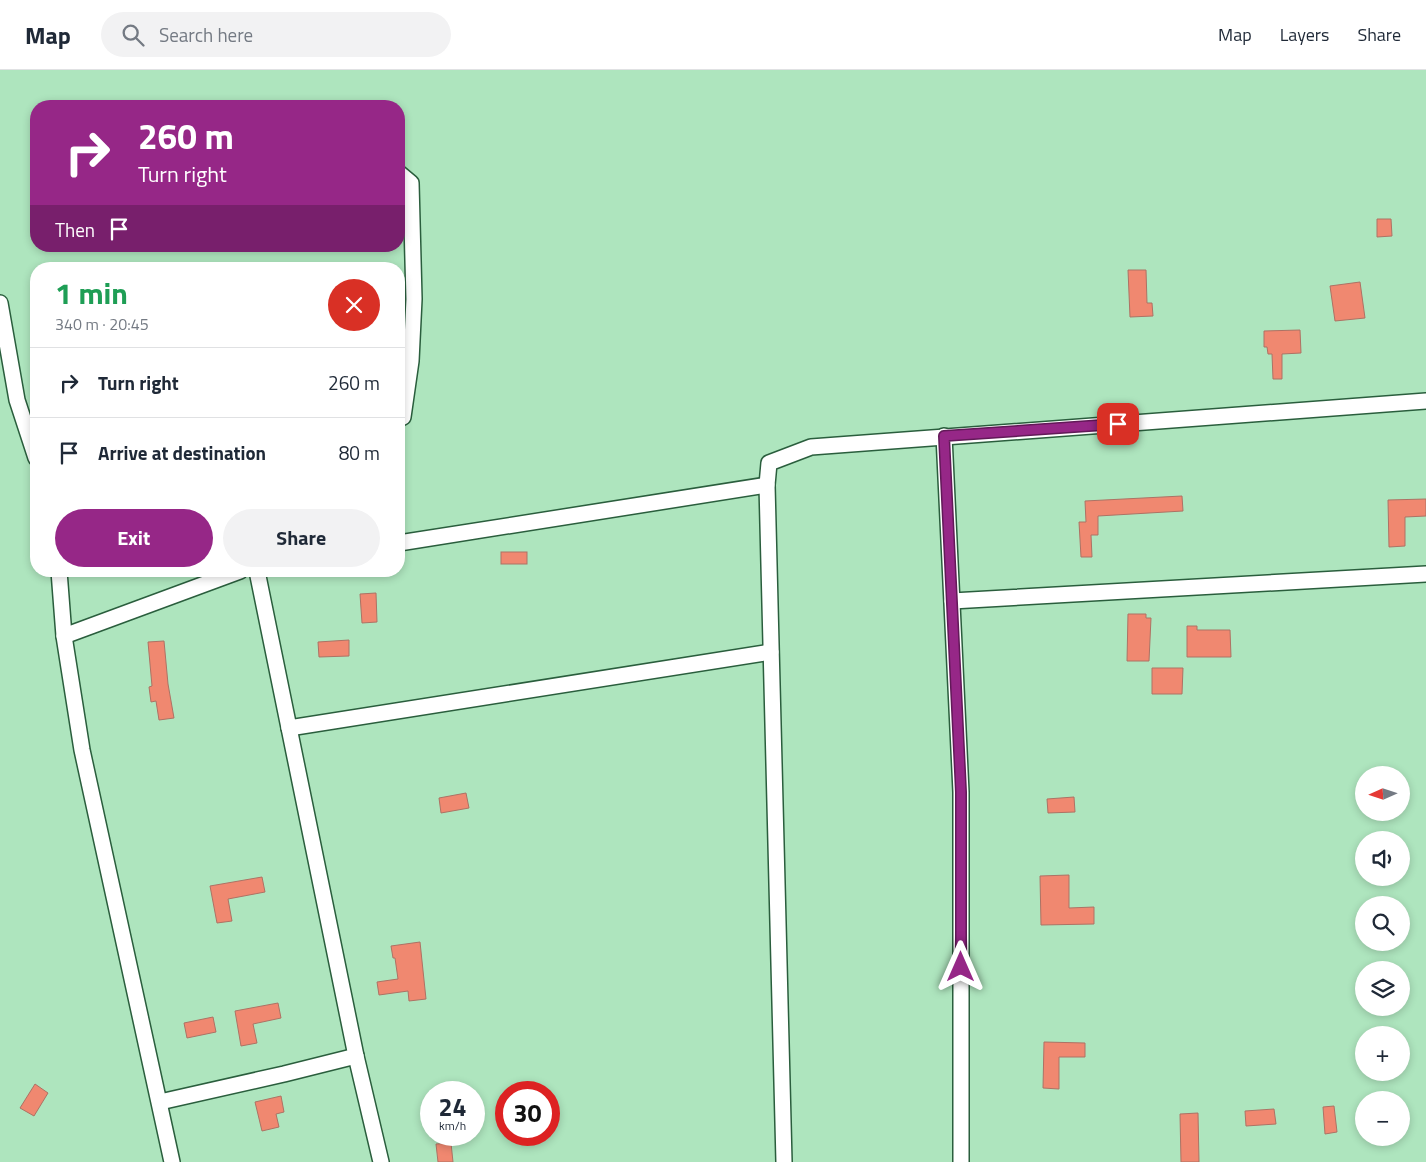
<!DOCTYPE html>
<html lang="en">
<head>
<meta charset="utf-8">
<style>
  :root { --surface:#fff; --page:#f2f2f3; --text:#1f2937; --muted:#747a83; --line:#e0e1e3; --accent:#962787 }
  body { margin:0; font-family:"Titillium Web",sans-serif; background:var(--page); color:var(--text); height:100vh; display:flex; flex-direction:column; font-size:19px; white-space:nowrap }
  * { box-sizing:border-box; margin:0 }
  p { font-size:16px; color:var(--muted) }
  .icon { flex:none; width:28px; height:28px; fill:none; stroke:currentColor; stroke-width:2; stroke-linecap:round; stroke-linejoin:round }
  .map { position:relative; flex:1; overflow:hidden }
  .drawer { position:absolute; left:30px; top:192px; width:375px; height:315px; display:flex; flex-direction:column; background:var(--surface); border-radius:20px; box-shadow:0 2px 8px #0003 }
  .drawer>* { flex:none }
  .guide { position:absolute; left:30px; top:30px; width:375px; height:152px; border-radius:20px; box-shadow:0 2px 8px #0003; background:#962787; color:#fff; overflow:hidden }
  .needle { width:32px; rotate:267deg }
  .buttons { position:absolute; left:1355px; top:696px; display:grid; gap:10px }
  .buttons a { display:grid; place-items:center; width:55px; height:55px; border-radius:50%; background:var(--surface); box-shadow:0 2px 8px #0003; font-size:25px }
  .speed { position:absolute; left:420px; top:1011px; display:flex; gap:10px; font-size:25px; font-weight:700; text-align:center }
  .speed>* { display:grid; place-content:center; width:65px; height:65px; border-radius:50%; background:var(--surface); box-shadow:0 2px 8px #0003; line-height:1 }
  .speed small { font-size:12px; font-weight:400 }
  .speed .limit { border:8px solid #d22; background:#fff; color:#111 }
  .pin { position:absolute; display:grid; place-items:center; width:42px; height:42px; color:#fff; margin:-21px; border-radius:10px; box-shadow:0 2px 8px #0006 }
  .me { position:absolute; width:55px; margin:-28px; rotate:0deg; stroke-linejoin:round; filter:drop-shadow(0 0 4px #0008) }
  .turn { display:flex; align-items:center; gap:18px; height:105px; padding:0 25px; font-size:22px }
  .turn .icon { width:65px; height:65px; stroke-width:2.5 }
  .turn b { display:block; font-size:35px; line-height:42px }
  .then { display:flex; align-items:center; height:48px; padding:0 25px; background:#0003; gap:10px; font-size:19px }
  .round { display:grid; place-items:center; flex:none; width:52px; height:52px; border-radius:26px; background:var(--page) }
  .overview { display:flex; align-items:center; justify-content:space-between; height:85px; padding:0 25px }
  h1 { font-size:30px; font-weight:700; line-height:38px; color:#1e9e55 }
  .cta { display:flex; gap:10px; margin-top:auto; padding:10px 25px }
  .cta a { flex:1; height:58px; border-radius:30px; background:var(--accent); color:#fff; font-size:20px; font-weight:700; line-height:58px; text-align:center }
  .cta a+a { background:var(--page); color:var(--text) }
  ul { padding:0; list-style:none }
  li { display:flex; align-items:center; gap:15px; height:70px; padding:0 25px; border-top:1px solid var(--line) }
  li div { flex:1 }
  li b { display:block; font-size:19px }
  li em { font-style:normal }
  header { display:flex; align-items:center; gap:30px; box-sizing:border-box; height:70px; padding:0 25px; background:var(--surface); border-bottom:1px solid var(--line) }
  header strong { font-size:24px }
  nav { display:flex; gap:28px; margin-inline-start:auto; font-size:18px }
  .search { width:350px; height:45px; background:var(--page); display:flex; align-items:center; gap:12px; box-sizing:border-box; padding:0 18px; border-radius:28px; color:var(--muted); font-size:19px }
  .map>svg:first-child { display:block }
  .building { fill:#f08870; stroke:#ad7264 }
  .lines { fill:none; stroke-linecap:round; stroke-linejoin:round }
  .minor-casing { stroke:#2a5e3d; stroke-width:18 }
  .minor { stroke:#fff; stroke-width:15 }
  .route-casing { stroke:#621958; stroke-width:12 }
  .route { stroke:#962787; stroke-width:9 }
</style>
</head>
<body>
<header>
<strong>Map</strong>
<div class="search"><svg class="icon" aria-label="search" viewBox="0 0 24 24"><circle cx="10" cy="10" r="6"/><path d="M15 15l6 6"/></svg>Search here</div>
<nav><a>Map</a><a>Layers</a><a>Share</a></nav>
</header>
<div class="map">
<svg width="1426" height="1092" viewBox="0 0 1426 1092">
  <rect width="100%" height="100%" fill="#aee5be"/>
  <g class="building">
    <polygon points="1377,149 1391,149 1392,166 1377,167"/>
    <polygon points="1128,200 1146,200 1147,233 1152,233 1153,246 1130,247"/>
    <polygon points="1360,212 1365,248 1335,251 1330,216"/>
    <polygon points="1300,260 1301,283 1282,284 1282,309 1273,309 1272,284 1268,284 1267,277 1264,277 1264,261"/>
    <polygon points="1182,426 1183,441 1098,446 1098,465 1091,465 1092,487 1081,487 1079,452 1086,452 1085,431"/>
    <polygon points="1426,429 1426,446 1405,447 1405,476 1389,477 1388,430"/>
    <rect x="501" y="482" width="26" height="12"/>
    <polygon points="376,523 377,552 362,553 360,524"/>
    <polygon points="1128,544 1146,544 1146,548 1151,548 1149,591 1127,591"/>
    <polygon points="1187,556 1197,556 1197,560 1230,560 1231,587 1187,587"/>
    <polygon points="349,570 349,586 319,587 318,572"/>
    <polygon points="164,571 168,614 174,648 159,650 156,631 151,632 149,617 152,616 148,572"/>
    <polygon points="1152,598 1183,598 1182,624 1152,624"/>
    <polygon points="466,723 469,738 441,743 439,728"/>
    <polygon points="1074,727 1075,742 1048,743 1047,729"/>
    <polygon points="1069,805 1069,838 1094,837 1094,854 1041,855 1040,806"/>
    <polygon points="262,807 265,822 228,829 232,851 217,853 210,816"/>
    <polygon points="420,872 426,929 409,931 408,921 379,925 377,912 398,909 395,888 393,888 391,876"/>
    <polygon points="278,933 281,948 253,954 257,973 241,976 235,941"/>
    <polygon points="213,947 216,962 187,968 184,953"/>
    <polygon points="1044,972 1085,973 1085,987 1059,987 1059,1019 1043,1018"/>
    <polygon points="35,1014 48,1023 34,1046 20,1038"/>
    <polygon points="281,1026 284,1042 276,1044 279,1057 262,1061 255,1032"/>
    <polygon points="1334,1036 1337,1062 1325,1064 1323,1037"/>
    <polygon points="1274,1039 1276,1054 1246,1056 1245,1041"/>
    <polygon points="1198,1043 1199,1092 1181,1092 1180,1044"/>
    <polygon points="451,1073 453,1092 438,1092 436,1074"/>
  </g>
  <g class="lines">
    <defs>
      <g id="minor">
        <polyline points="399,103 411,113 414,229 411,291 403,347 399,349"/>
        <polyline points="0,233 17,330 36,388"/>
        <polyline points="944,366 961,722 961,1092"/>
        <polyline points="399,473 767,415"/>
        <polyline points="59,501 64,566 82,680 172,1092"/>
        <polyline points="257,501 356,986 381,1092"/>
        <polyline points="952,531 1426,504"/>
        <polyline points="64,566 240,501"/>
        <polyline points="289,658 771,582"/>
        <polyline points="160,1032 284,1004 356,986"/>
        <polyline points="784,1092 767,415 769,393 811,377 1426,331"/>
      </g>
    </defs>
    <use href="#minor" class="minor-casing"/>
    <use href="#minor" class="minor"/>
  </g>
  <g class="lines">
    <defs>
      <polyline id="route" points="961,897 961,722 944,366 1118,354"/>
    </defs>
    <use href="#route" class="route-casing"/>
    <use href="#route" class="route"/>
  </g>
</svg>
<div class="buttons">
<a><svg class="needle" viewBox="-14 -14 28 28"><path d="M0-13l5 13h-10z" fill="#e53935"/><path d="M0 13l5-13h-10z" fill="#747a83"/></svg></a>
<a><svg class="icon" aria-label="sound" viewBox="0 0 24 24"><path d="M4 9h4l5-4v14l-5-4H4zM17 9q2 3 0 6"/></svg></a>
<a><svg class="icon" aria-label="search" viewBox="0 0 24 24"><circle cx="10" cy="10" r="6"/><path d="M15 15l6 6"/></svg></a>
<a><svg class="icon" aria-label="layers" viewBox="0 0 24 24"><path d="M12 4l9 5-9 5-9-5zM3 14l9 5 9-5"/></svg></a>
<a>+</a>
<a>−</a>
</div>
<div class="speed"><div>24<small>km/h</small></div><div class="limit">30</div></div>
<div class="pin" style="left:1118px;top:354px;background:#d93025"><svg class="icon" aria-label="arrive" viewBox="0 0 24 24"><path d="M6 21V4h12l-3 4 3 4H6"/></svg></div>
<svg class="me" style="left:961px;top:897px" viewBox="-20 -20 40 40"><path d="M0-17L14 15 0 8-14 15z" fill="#962787" stroke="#fff" stroke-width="4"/></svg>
<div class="guide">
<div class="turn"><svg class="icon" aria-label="right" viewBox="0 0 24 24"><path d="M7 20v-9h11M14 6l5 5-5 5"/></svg><div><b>260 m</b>Turn right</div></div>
<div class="then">Then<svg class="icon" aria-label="arrive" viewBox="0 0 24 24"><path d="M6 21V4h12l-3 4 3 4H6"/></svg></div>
</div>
<section class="drawer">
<div class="overview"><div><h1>1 min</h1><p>340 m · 20:45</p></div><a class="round" style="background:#d93025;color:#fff"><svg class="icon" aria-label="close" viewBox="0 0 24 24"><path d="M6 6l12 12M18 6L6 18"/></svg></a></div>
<ul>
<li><svg class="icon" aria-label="right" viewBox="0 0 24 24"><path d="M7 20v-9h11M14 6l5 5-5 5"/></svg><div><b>Turn right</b></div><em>260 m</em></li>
<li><svg class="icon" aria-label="arrive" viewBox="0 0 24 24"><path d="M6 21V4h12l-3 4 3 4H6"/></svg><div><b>Arrive at destination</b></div><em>80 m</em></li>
</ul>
<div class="cta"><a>Exit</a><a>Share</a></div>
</section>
</div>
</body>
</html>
